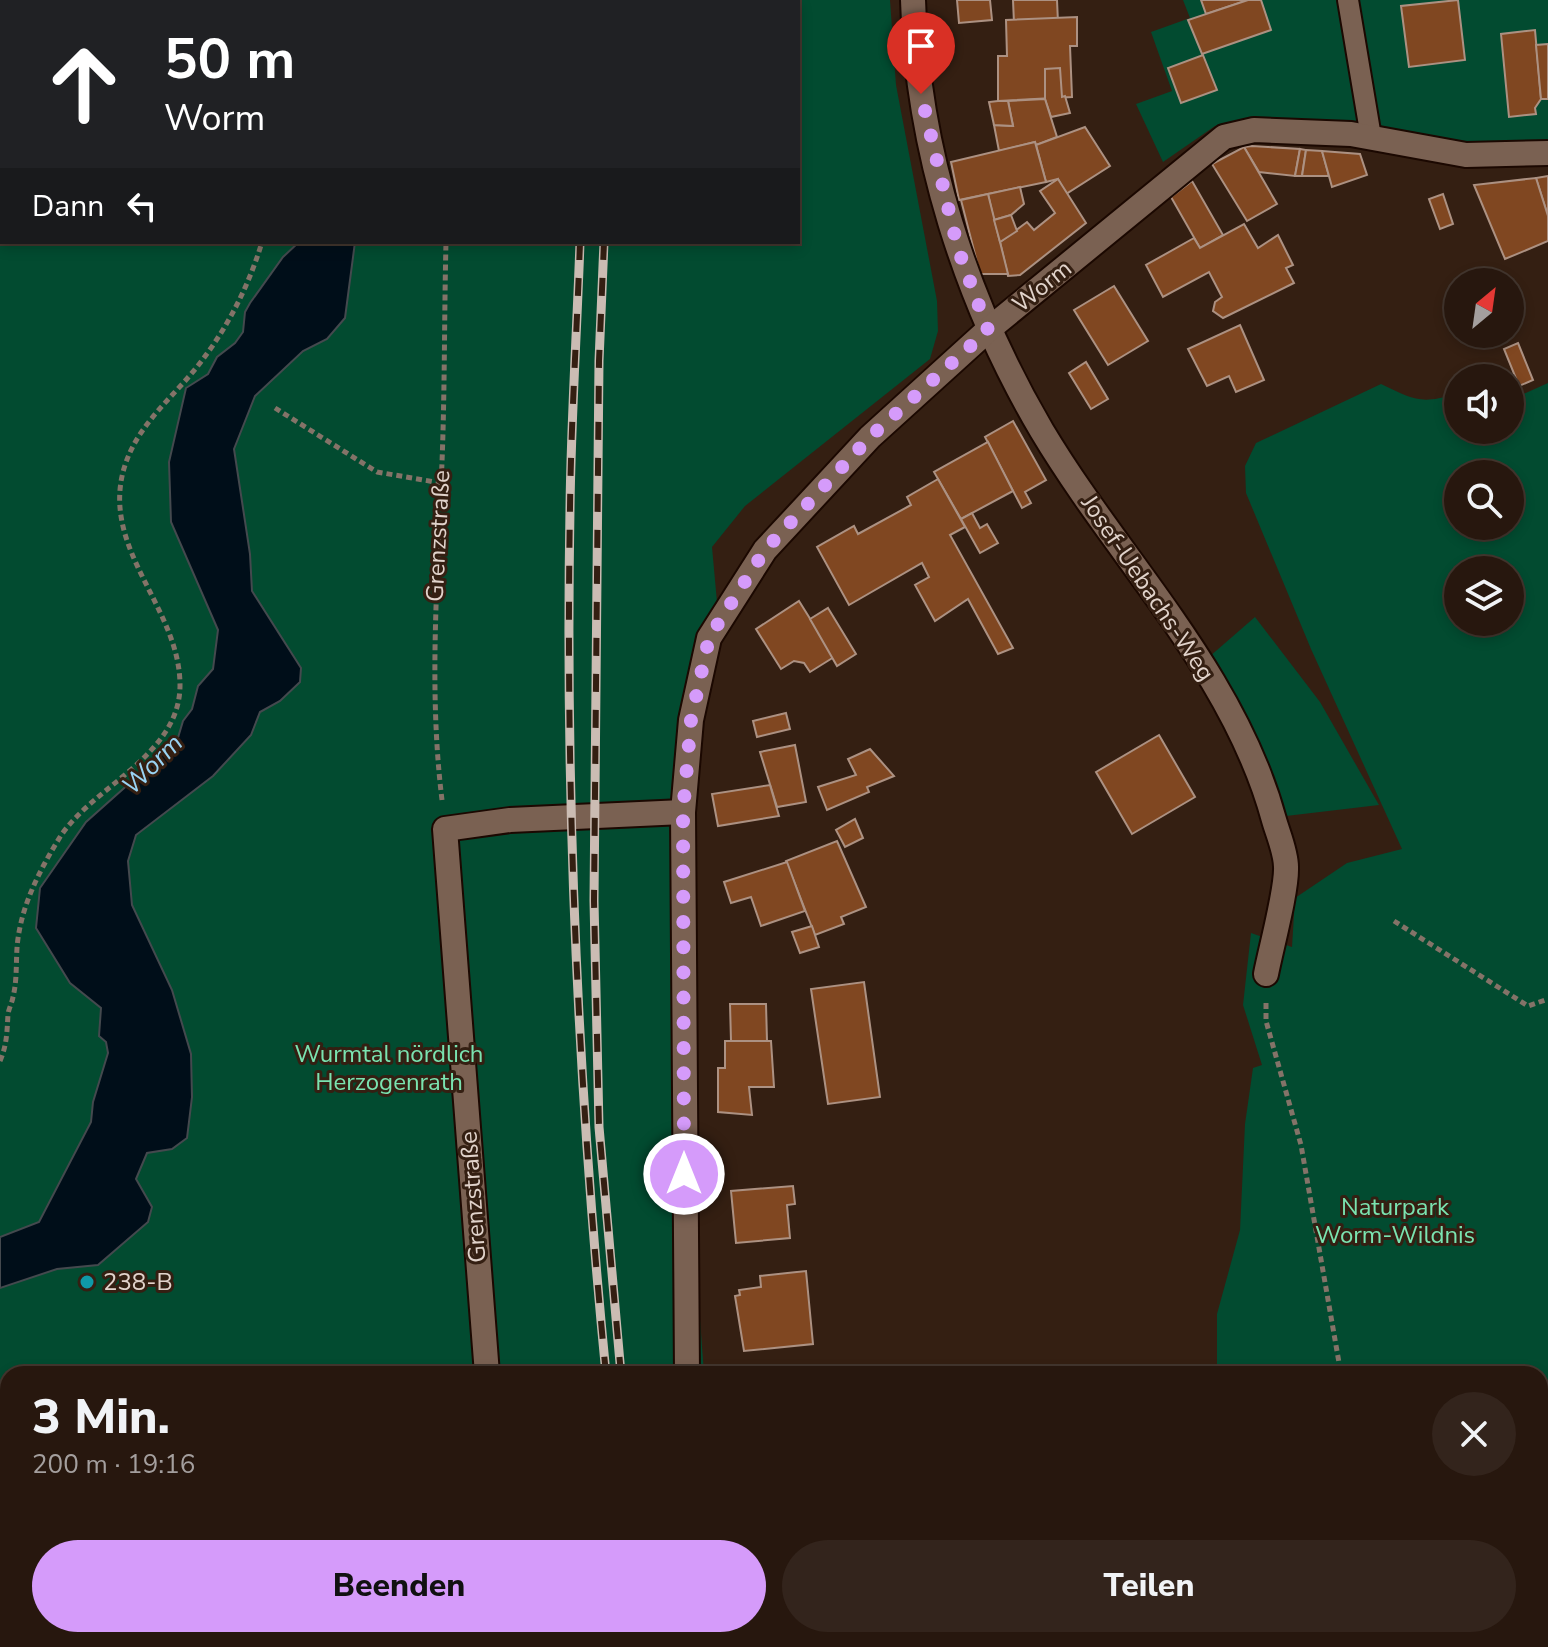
<!DOCTYPE html>
<html lang="de">
<head>
<meta charset="utf-8">
<style>
  :root { --surface:#27170e; --page:#33241c; --text:#f1f3f6; --muted:#a49f9e; --line:#43362e; --accent:#d59bfa }
  body { margin:0; font-family:"Nunito Sans",sans-serif; background:var(--page); color:var(--text); height:100vh; display:flex; flex-direction:column; font-size:30px; white-space:nowrap }
  * { box-sizing:border-box; margin:0 }
  p { font-size:26px; color:var(--muted) }
  .icon { flex:none; width:44px; height:44px; fill:none; stroke:currentColor; stroke-width:2; stroke-linecap:round; stroke-linejoin:round }
  .map { position:relative; flex:1; overflow:hidden }
  .side { position:absolute; left:0px; top:1366px; width:1548px; height:282px; display:flex; flex-direction:column; background:var(--surface); border-radius:24px 24px 0 0; box-shadow:0 4px 12px #0003,0 0 0 2px var(--line) }
  .side>* { flex:none }
  .top-card { position:absolute; left:0px; top:0px; width:800px; height:244px; box-shadow:0 4px 12px #0003,0 0 0 2px var(--line); background:#202124; color:#fff; overflow:hidden }
  .needle { width:52px; rotate:29deg }
  .buttons { position:absolute; left:1444px; top:268px; display:grid; gap:16px }
  .buttons a { display:grid; place-items:center; width:80px; height:80px; border-radius:50%; background:var(--surface); box-shadow:0 4px 12px #0003,0 0 0 2px var(--line); font-size:40px }
  .pin { position:absolute; display:grid; place-items:center; width:68px; height:68px; color:#fff; margin:-82px -34px; border-radius:50% 50% 50% 0; rotate:-45deg; box-shadow:0 0 8px #0007 }
  .pin .icon { rotate:45deg }
  .me { position:absolute; width:88px; margin:-44px; rotate:0deg; stroke-linejoin:round; filter:drop-shadow(0 0 6px #0008) }
  .turn { display:flex; align-items:center; gap:28px; height:168px; padding:0 32px; font-size:36px }
  .turn .icon { width:104px; height:104px; stroke-width:2.5 }
  .turn b { display:block; font-size:56px; line-height:68px }
  .then { display:flex; align-items:center; height:76px; padding:0 32px; background:#0003; gap:16px; font-size:30px }
  .round { display:grid; place-items:center; flex:none; width:84px; height:84px; border-radius:42px; background:var(--page) }
  .head { display:flex; align-items:center; justify-content:space-between; height:136px; padding:0 32px }
  h1 { font-size:48px; font-weight:800; line-height:60px }
  .cta { display:flex; gap:16px; margin-top:auto; padding:16px 32px }
  .cta a { flex:1; height:92px; border-radius:48px; background:var(--accent); color:#111; font-size:32px; font-weight:800; line-height:92px; text-align:center }
  .cta a+a { background:var(--page); color:var(--text) }
  .map>svg:first-child { display:block }
  .green { fill:#024b30; fill-rule:evenodd }
  .water { fill:#000e19; stroke:#44494e; stroke-width:2 }
  .building { fill:#804721; stroke:#ac9182; stroke-width:2 }
  .lines { fill:none; stroke-linecap:round; stroke-linejoin:round }
  .lane-casing { stroke:#1b0801; stroke-width:24 }
  .street-casing { stroke:#1b0801; stroke-width:28 }
  .path { stroke:#847368; stroke-width:5; stroke-dasharray:6 4; stroke-linecap:butt }
  .lane { stroke:#7a6152; stroke-width:20 }
  .street { stroke:#7a6152; stroke-width:24 }
  .rail-casing { stroke:#cbbcb3; stroke-width:9 }
  .rail { stroke:#341f12; stroke-width:6; stroke-dasharray:18; stroke-linecap:butt }
  .route { stroke:#d59bfa; stroke-width:14; stroke-dasharray:0 25.2 }
  .culture-dot { fill:#0f9aa8; stroke:#341f12; stroke-width:3 }
  .labels { text-anchor:middle; stroke-width:6; stroke-linejoin:round; paint-order:stroke }
  .street-label { font-size:24px; fill:#e1d3cb; stroke:#341f12 }
  .park-label { font-size:24px; fill:#7ae3b0; stroke:#341f12 }
  .poi-label { font-size:24px; fill:#e1d3cb; stroke:#341f12; text-anchor:start }
  .water-label { font-size:26px; font-style:italic; fill:#99d3f3; stroke:#341f12 }
</style>
</head>
<body>
<div class="map">
<svg width="1548" height="1647" viewBox="0 0 1548 1647">
  <rect width="100%" height="100%" fill="#341f12"/>
  <g class="green">
    <path d="M 0,0 L 312,0 L 2,2 L 2,242 L 299,242 L 283,257 L 250,303 L 245,312 L 243,332 L 235,343 L 217,357 L 208,374 L 186,388 L 169,462 L 170,503 L 255,396 L 288,364 L 331,242 L 798,242 L 798,2 L 338,0 L 890,0 L 896,85 L 937,301 L 938,331 L 930,359 L 745,506 L 712,547 L 718,613 L 700,717 L 695,840 L 697,879 L 691,1195 L 704,1374 L 8,1374 L 8,1640 L 497,1640 L 498,1647 L 0,1647 ZM 218,638 L 260,712 L 250,735 L 136,835 L 73,985 L 36,928 L 135,780 L 177,741 L 183,721 L 193,709 L 198,687 L 213,669 Z"/>
    <polygon points="1183,0 1548,0 1548,153 1239,122 1215,126 1163,162 1136,104 1172,91 1151,32 1190,18"/>
    <path d="M 1548,383 L 1548,1647 L 1278,1647 L 1276,1640 L 1540,1640 L 1540,1374 L 1217,1374 L 1217,1314 L 1240,1230 L 1245,1124 L 1253,1068 L 1262,1065 L 1243,1005 L 1251,933 L 1292,947 L 1295,898 L 1347,863 L 1402,849 L 1311,649 L 1246,493 L 1245,466 L 1256,443 L 1381,384 C 1413,399 1420,405 1455,394 L 1458,430 L 1510,430 L 1510,400 ZM 1458,474 L 1510,474 L 1510,526 L 1458,526 ZM 1458,570 L 1510,570 L 1510,622 L 1458,622 Z"/>
    <polygon points="1255,617 1320,702 1379,805 1286,816 1264,758 1209,657"/>
  </g>
  <polygon class="water" points="299,242 355,242 345,318 327,339 303,351 255,396 234,449 250,554 252,591 301,668 300,682 280,701 260,712 251,735 213,776 136,835 128,861 132,905 172,990 191,1054 192,1097 187,1138 172,1149 147,1153 136,1179 152,1207 148,1222 98,1265 57,1269 0,1288 0,1237 39,1222 91,1122 93,1102 108,1053 106,1042 99,1036 101,1008 70,983 36,928 40,888 86,822 177,741 183,721 192,709 198,686 213,669 218,630 171,522 169,462 186,388 208,374 217,357 235,343 243,332 245,312 250,303 283,257"/>
  <g class="building">
    <polygon points="957,0 990,0 992,20 959,23"/>
    <polygon points="1013,0 1057,0 1060,68 1016,70"/>
    <polygon points="1201,0 1248,0 1206,14"/>
    <polygon points="1248,0 1261,0 1271,30 1202,54 1188,20"/>
    <polygon points="1458,0 1465,60 1409,67 1401,6"/>
    <polygon points="1077,17 1077,46 1070,46 1072,97 998,101 998,56 1007,56 1006,20"/>
    <polygon points="1535,30 1541,99 1535,108 1536,114 1509,117 1501,34"/>
    <polygon points="1548,44 1548,99 1541,99 1536,45"/>
    <polygon points="1203,55 1217,90 1181,103 1168,68"/>
    <polygon points="1060,68 1062,97 1065,96 1070,113 1051,117 1045,99 1045,69"/>
    <polygon points="1045,99 1057,137 1036,145 1035,142 999,151 994,125 1013,126 1008,101"/>
    <polygon points="998,101 1008,101 1013,126 994,125 989,102"/>
    <polygon points="1085,127 1110,166 1066,194 1058,179 1046,182 1036,145"/>
    <polygon points="1035,142 1046,182 959,200 951,162"/>
    <polygon points="1252,146 1300,149 1295,176 1259,172 1244,147"/>
    <polygon points="1244,147 1277,204 1247,221 1212,164"/>
    <polygon points="1300,149 1306,150 1302,176 1295,176"/>
    <polygon points="1306,150 1322,151 1329,176 1302,176"/>
    <polygon points="1322,151 1360,154 1367,175 1332,187"/>
    <polygon points="1548,176 1548,216 1536,178"/>
    <polygon points="1536,178 1548,216 1548,241 1505,259 1474,185"/>
    <polygon points="1058,179 1086,223 1020,275 1008,276 1000,242 1027,222 1034,230 1055,213 1040,191"/>
    <polygon points="1192,181 1223,235 1200,248 1171,197"/>
    <polygon points="1020,187 1024,204 1011,215 994,220 988,194"/>
    <polygon points="988,194 1008,274 980,274 961,200"/>
    <polygon points="1443,194 1453,224 1440,229 1429,199"/>
    <polygon points="1011,215 1017,231 1000,242 994,220"/>
    <polygon points="1244,224 1258,248 1278,235 1293,265 1286,268 1294,283 1223,318 1213,311 1215,302 1222,297 1209,272 1163,297 1146,265 1194,238 1200,248"/>
    <polygon points="1114,286 1148,341 1108,365 1074,310"/>
    <polygon points="1240,325 1264,380 1236,392 1229,376 1207,386 1188,349"/>
    <polygon points="1518,343 1533,380 1519,386 1504,349"/>
    <polygon points="1086,362 1108,399 1091,409 1069,373"/>
    <polygon points="1013,421 1046,480 1025,492 1031,503 1022,508 985,437"/>
    <polygon points="988,442 1013,491 961,519 934,472"/>
    <polygon points="938,479 965,527 950,535 1013,648 998,654 968,599 935,621 915,585 929,577 922,563 849,605 817,547 854,526 858,534 911,505 907,497"/>
    <polygon points="972,513 980,528 987,524 998,543 980,553 961,519"/>
    <polygon points="799,601 834,657 810,672 804,663 794,661 781,669 756,629"/>
    <polygon points="828,608 856,654 837,666 810,619"/>
    <polygon points="786,713 790,729 757,737 753,721"/>
    <polygon points="1159,735 1195,797 1132,834 1096,772"/>
    <polygon points="795,745 806,802 777,807 760,752"/>
    <polygon points="870,749 894,776 867,787 869,792 827,810 818,787 856,775 848,759"/>
    <polygon points="770,785 779,816 718,826 712,794"/>
    <polygon points="855,819 863,838 845,847 836,830"/>
    <polygon points="837,841 866,907 841,917 844,924 815,935 786,861"/>
    <polygon points="787,862 805,911 761,926 751,897 731,903 724,882"/>
    <polygon points="812,926 819,947 800,953 792,932"/>
    <polygon points="864,982 880,1097 828,1104 811,989"/>
    <polygon points="730,1004 766,1004 767,1041 731,1041"/>
    <polygon points="725,1041 771,1041 774,1087 749,1087 752,1115 718,1112 718,1068 725,1068"/>
    <polygon points="793,1186 795,1204 787,1205 790,1238 736,1243 731,1191"/>
    <polygon points="806,1271 813,1344 744,1351 735,1296 740,1295 739,1290 761,1287 760,1276"/>
  </g>
  <g class="lines">
    <defs>
      <polyline id="lane" points="1348,0 1371,137"/>
      <g id="street">
        <path d="M 913,0 C 917,150 966,302 1042,431 C 1119,560 1234,672 1274,820 C 1278,834 1286,852 1286,867 C 1287,890 1271,948 1266,974"/>
        <polyline points="487,1374 445,829 510,820 683,812"/>
        <polyline points="687,1374 683,812 691,720 709,638 765,550 870,437 988,330 1224,137 1254,130 1351,134 1466,155 1548,153"/>
        <polyline points="511,1640 512,1647"/>
        <polyline points="712,1640 714,1647"/>
      </g>
    </defs>
    <use href="#lane" class="lane-casing"/>
    <use href="#street" class="street-casing"/>
    <g class="path">
      <polyline points="283,0 284,2"/>
      <polyline points="453,2 453,0"/>
      <polyline points="275,408 377,472 441,483"/>
      <path d="M 442,800 C 429,694 437,591 441,485 C 445,404 444,323 446,242"/>
      <polyline points="1394,921 1528,1006 1548,999"/>
      <polyline points="1266,1003 1266,1021 1301,1145 1341,1374"/>
      <path d="M 0,1061 C 7,1045 7,1031 8,1014 C 9,1008 12,1003 13,997 C 17,981 16,964 17,948 C 20,908 39,871 60,837 C 93,786 181,755 180,684 C 179,608 103,551 123,472 C 136,422 178,395 206,355 C 231,321 250,282 262,242"/>
      <polyline points="1393,1640 1395,1647"/>
    </g>
    <use href="#lane" class="lane"/>
    <use href="#street" class="street"/>
    <defs>
      <g id="rail">
        <polyline points="588,2 588,0"/>
        <polyline points="613,2 613,0"/>
        <path d="M 580,242 C 577,331 571,420 570,508 C 565,796 578,1088 606,1374"/>
        <polyline points="604,242 599,361 594,901 599,1127 621,1374"/>
        <polyline points="627,1640 628,1647"/>
        <polyline points="645,1640 646,1647"/>
      </g>
    </defs>
    <use href="#rail" class="rail-casing"/>
    <use href="#rail" class="rail"/>
  </g>
  <g class="lines">
    <polyline class="route" points="684,1174 683,812 691,720 709,638 765,550 870,437 988,330 958,249 921,94"/>
  </g>
  <circle class="culture-dot" cx="87" cy="1282" r="8"/>
  <g class="labels">
    <g class="street-label">
      <text transform="translate(1042 286) rotate(-39)" y="8">Worm</text>
      <text transform="translate(438 536) rotate(-87)" y="8">Grenzstraße</text>
      <text transform="translate(1148 588) rotate(56)" y="8">Josef-Uebachs-Weg</text>
      <text transform="translate(473 1197) rotate(-94)" y="8">Grenzstraße</text>
    </g>
    <g class="park-label">
      <text x="389" y="1062">Wurmtal nördlich<tspan x="389" dy="28">Herzogenrath</tspan></text>
      <text x="1395" y="1215">Naturpark<tspan x="1395" dy="28">Worm-Wildnis</tspan></text>
    </g>
    <g class="poi-label">
      <text x="103" y="1290">238-B</text>
    </g>
    <g class="water-label">
      <text transform="translate(152 764) rotate(-45)" y="9">Worm</text>
    </g>
  </g>
</svg>
<div class="buttons">
<a><svg class="needle" viewBox="-14 -14 28 28"><path d="M0-13l5 13h-10z" fill="#e53935"/><path d="M0 13l5-13h-10z" fill="#a49f9e"/></svg></a>
<a><svg class="icon" aria-label="sound" viewBox="0 0 24 24"><path d="M4 9h4l5-4v14l-5-4H4zM17 9q2 3 0 6"/></svg></a>
<a><svg class="icon" aria-label="search" viewBox="0 0 24 24"><circle cx="10" cy="10" r="6"/><path d="M15 15l6 6"/></svg></a>
<a><svg class="icon" aria-label="layers" viewBox="0 0 24 24"><path d="M12 4l9 5-9 5-9-5zM3 14l9 5 9-5"/></svg></a>
</div>
<div class="pin" style="left:921px;top:94px;background:#d93025"><svg class="icon" aria-label="arrive" viewBox="0 0 24 24"><path d="M6 21V4h12l-3 4 3 4H6"/></svg></div>
<svg class="me" style="left:684px;top:1174px" viewBox="-20 -20 40 40"><circle r="17" fill="#d59bfa" stroke="#fff" stroke-width="3"/><path d="M0-11L8 9 0 5-8 9z" fill="#fff"/></svg>
<div class="top-card">
<div class="turn"><svg class="icon" aria-label="ahead" viewBox="0 0 24 24"><path d="M12 20V5M6 11l6-6 6 6"/></svg><div><b>50 m</b>Worm</div></div>
<div class="then">Dann<svg class="icon" aria-label="left" viewBox="0 0 24 24"><path d="M17 20v-9H6M10 6l-5 5 5 5"/></svg></div>
</div>
<section class="side">
<div class="head"><div><h1>3 Min.</h1><p>200 m · 19:16</p></div><a class="round"><svg class="icon" aria-label="close" viewBox="0 0 24 24"><path d="M6 6l12 12M18 6L6 18"/></svg></a></div>
<div class="cta"><a>Beenden</a><a>Teilen</a></div>
</section>
</div>
</body>
</html>
